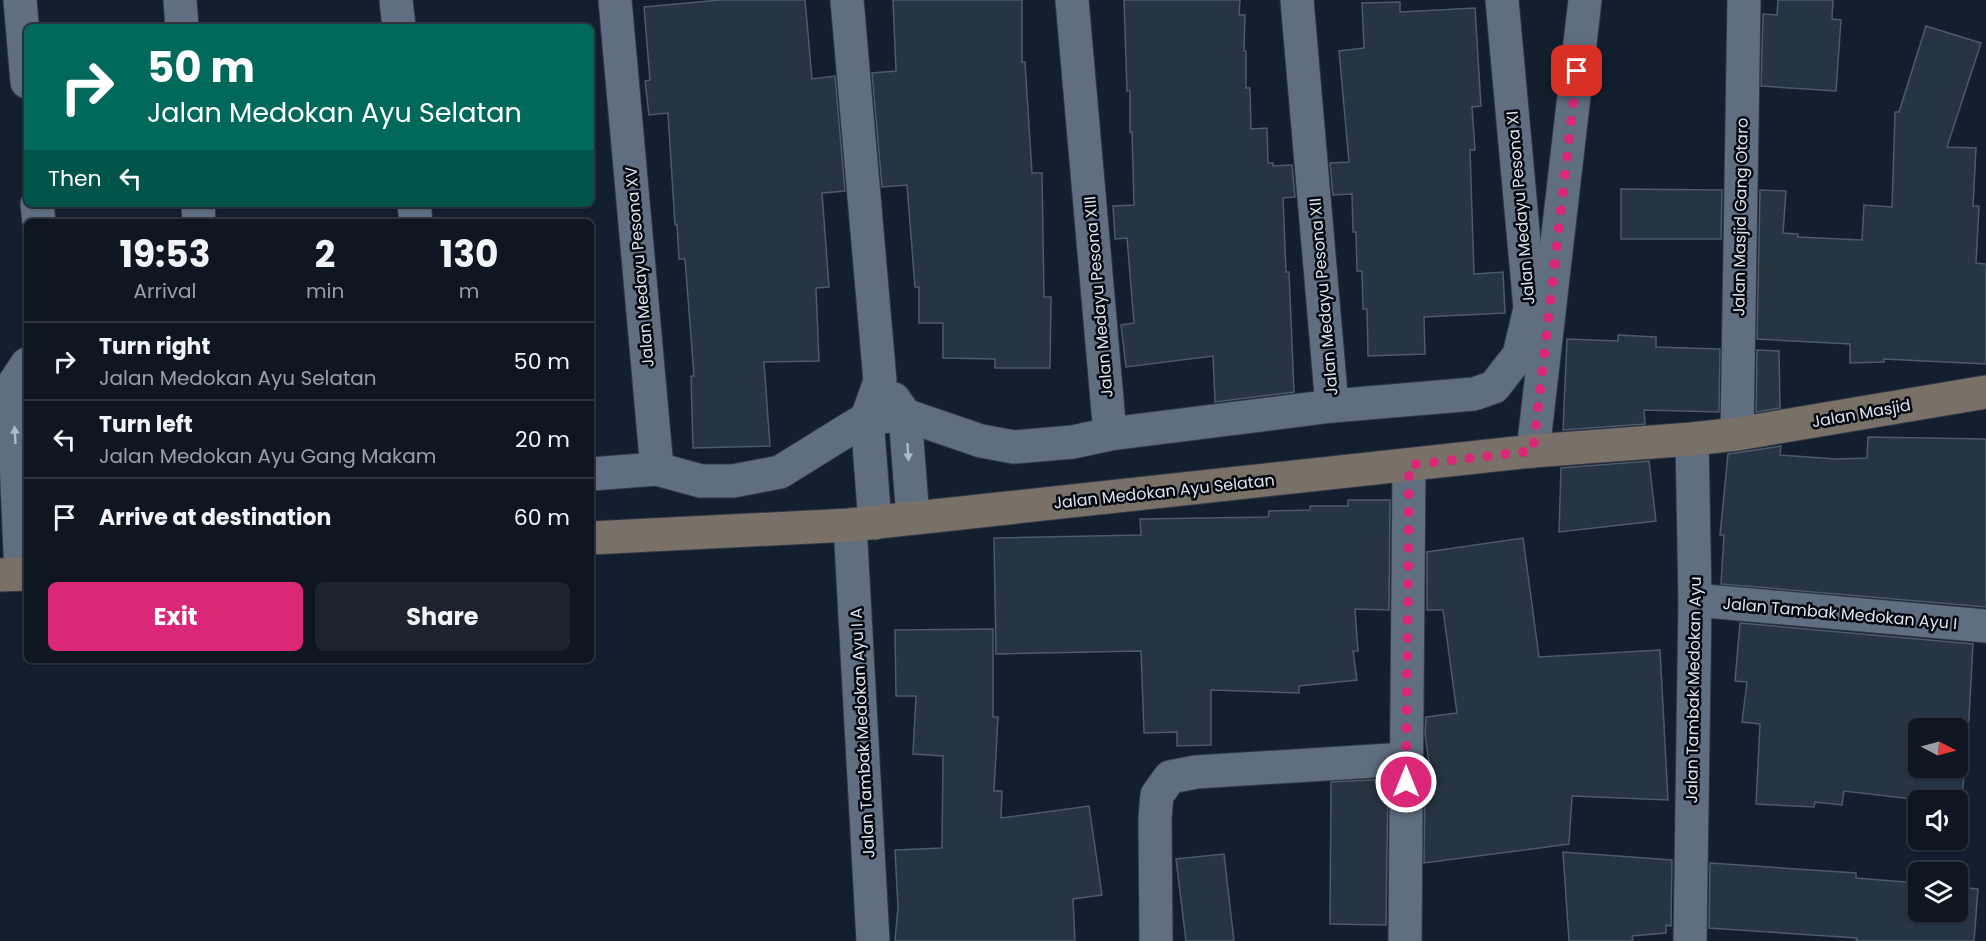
<!DOCTYPE html>
<html lang="en">
<head>
<meta charset="utf-8">
<style>
  :root { --surface:#0e1622; --page:#1c232f; --text:#f1f3f6; --muted:#9b9fa5; --line:#2e3540; --accent:#db2777 }
  body { margin:0; font-family:Poppins,sans-serif; background:var(--page); color:var(--text); height:100vh; display:flex; flex-direction:column; font-size:22px; white-space:nowrap }
  * { box-sizing:border-box; margin:0 }
  p { font-size:20px; color:var(--muted) }
  .icon { flex:none; width:33px; height:33px; fill:none; stroke:currentColor; stroke-width:2; stroke-linecap:round; stroke-linejoin:round }
  .map { position:relative; flex:1; overflow:hidden }
  .sheet { position:absolute; left:24px; top:219px; width:570px; height:444px; display:flex; flex-direction:column; background:var(--surface); border-radius:9px; box-shadow:0 2px 4px #0004,0 0 0 2px var(--line) }
  .sheet>* { flex:none }
  .top-card { position:absolute; left:24px; top:24px; width:570px; height:183px; border-radius:9px; box-shadow:0 2px 4px #0004,0 0 0 2px var(--line); background:#00695c; color:#fff; overflow:hidden }
  .needle { width:39px; rotate:96deg }
  .controls { position:absolute; left:1908px; top:718px; display:grid; gap:12px }
  .controls a { display:grid; place-items:center; width:60px; height:60px; border-radius:9px; background:var(--surface); box-shadow:0 2px 4px #0004,0 0 0 2px var(--line); font-size:30px }
  .pin { position:absolute; display:grid; place-items:center; width:51px; height:51px; color:#fff; margin:-26px; border-radius:12px; box-shadow:0 3px 9px #0006 }
  .me { position:absolute; width:66px; margin:-33px; rotate:0deg; stroke-linejoin:round; filter:drop-shadow(0 0 4px #0008) }
  .turn { display:flex; align-items:center; gap:21px; height:126px; padding:0 24px; font-size:27px }
  .turn .icon { width:78px; height:78px; stroke-width:2.5 }
  .turn b { display:block; font-size:42px; line-height:51px }
  .then { display:flex; align-items:center; height:57px; padding:0 24px; background:#0003; gap:12px; font-size:22px }
  .eta { display:flex; justify-content:space-evenly; align-items:center; height:102px; text-align:center }
  .eta b { font-size:36px; font-weight:700; line-height:42px }
  .button { display:flex; gap:12px; margin-top:auto; padding:12px 24px }
  .button a { flex:1; height:69px; border-radius:9px; background:var(--accent); color:#fff; font-size:24px; font-weight:700; line-height:69px; text-align:center }
  .button a+a { background:var(--page); color:var(--text) }
  ul { padding:0; list-style:none }
  li { display:flex; align-items:center; gap:18px; height:78px; padding:0 24px; border-top:2px solid var(--line) }
  li div { flex:1 }
  li b { display:block; font-size:22px }
  li em { font-style:normal }
  .map>svg:first-child { display:block }
  .building { fill:#273444; stroke:#4d5a6c; stroke-width:1.5; fill-rule:evenodd }
  .lines { fill:none; stroke-linecap:round; stroke-linejoin:round }
  .street-casing { stroke:#323845; stroke-width:35 }
  .secondary-casing { stroke:#323845; stroke-width:35 }
  .street { stroke:#606e81; stroke-width:33 }
  .secondary { stroke:#797168; stroke-width:33 }
  .oneway { fill:#b1bbc8 }
  .route { stroke:#db2777; stroke-width:10; stroke-dasharray:0 18 }
  .labels { text-anchor:middle; stroke-width:5; stroke-linejoin:round; paint-order:stroke }
  .street-label { font-size:16px; fill:#dde4ef; stroke:#05080f }
</style>
</head>
<body>
<div class="map">
<svg width="1986" height="941" viewBox="0 0 1986 941">
  <rect width="100%" height="100%" fill="#131e2e"/>
  <g class="building">
    <polygon points="720,0 805,0 812,79 835,76 845,191 822,193 829,287 816,288 819,361 764,362 770,446 693,448 691,376 694,376 685,259 679,259 677,225 675,225 668,113 649,115 645,81 650,80 644,7"/>
    <polygon points="893,0 1022,0 1022,62 1025,62 1032,173 1042,173 1044,297 1051,297 1050,368 995,368 995,359 943,358 943,323 919,323 919,287 915,287 907,185 882,187 872,73 896,71"/>
    <polygon points="1124,0 1240,0 1239,15 1245,15 1244,51 1246,51 1246,88 1250,88 1251,129 1267,128 1268,163 1273,163 1273,166 1292,165 1295,197 1283,198 1286,272 1289,272 1294,392 1215,402 1213,356 1126,367 1121,325 1134,323 1127,238 1115,239 1113,206 1134,205 1132,132 1130,132 1130,91 1127,91"/>
    <polygon points="1778,0 1833,0 1832,19 1841,20 1836,91 1761,86 1763,14 1777,15"/>
    <polygon points="1400,2 1400,12 1475,8 1481,106 1472,107 1475,150 1470,150 1474,274 1503,272 1505,313 1424,317 1425,354 1368,356 1367,309 1363,309 1362,271 1357,271 1356,232 1353,232 1352,194 1333,195 1330,163 1349,162 1339,51 1364,48 1362,3"/>
    <polygon points="1926,26 1981,43 1947,147 1976,148 1973,206 1979,206 1976,263 1986,264 1986,364 1884,359 1884,362 1850,363 1850,344 1757,339 1760,190 1786,191 1783,233 1798,234 1798,237 1862,240 1864,205 1892,207 1895,112 1899,112"/>
    <polygon points="1621,189 1722,190 1721,239 1621,239"/>
    <polygon points="1618,335 1656,337 1656,347 1720,349 1719,412 1644,410 1645,424 1563,430 1567,339 1618,341"/>
    <polygon points="1757,350 1779,351 1780,408 1756,412"/>
    <polygon points="1868,437 1986,439 1986,607 1721,584 1724,535 1720,535 1728,454 1781,446 1780,455 1836,459 1867,458"/>
    <polygon points="1649,461 1656,521 1559,532 1561,468"/>
    <polygon points="1348,500 1390,500 1389,610 1355,609 1358,651 1353,651 1357,680 1299,686 1299,693 1211,690 1211,745 1177,746 1177,732 1144,733 1141,651 996,654 994,538 1141,535 1140,519 1268,517 1269,511 1310,510 1310,506 1348,506"/>
    <polygon points="1523,538 1539,657 1660,650 1668,800 1572,796 1569,844 1424,863 1425,776 1431,776 1425,734 1426,717 1457,713 1443,610 1427,610 1427,552"/>
    <path d="M 1740,623 L 1973,644 L 1968,736 L 1961,805 L 1958,804 L 1958,801 L 1929,801 L 1844,791 L 1842,805 L 1815,802 L 1814,807 L 1756,804 L 1760,724 L 1742,722 L 1747,682 L 1735,681 ZM 1918,729 L 1958,729 L 1958,768 L 1918,768 Z"/>
    <polygon points="993,629 993,717 998,717 994,791 1002,791 1001,818 1089,806 1102,895 1073,899 1075,941 895,941 898,907 895,850 942,848 943,756 913,754 916,696 896,696 895,630"/>
    <polygon points="1388,779 1386,925 1330,924 1331,782"/>
    <polygon points="1563,852 1672,860 1671,926 1666,925 1666,933 1632,936 1633,941 1569,941"/>
    <polygon points="1224,854 1234,941 1186,941 1176,859"/>
    <polygon points="1710,863 1856,873 1856,878 1918,883 1918,912 1958,912 1958,887 1978,889 1974,941 1856,941 1857,938 1709,928"/>
  </g>
  <g class="lines">
    <defs>
      <g id="street">
        <polyline points="20,0 27,82"/>
        <polyline points="180,0 182,27"/>
        <polyline points="396,0 399,27"/>
        <polyline points="847,0 880,381 867,418 875,523"/>
        <polyline points="37,204 39,222"/>
        <polyline points="198,204 199,222"/>
        <polyline points="414,204 416,222"/>
        <polyline points="894,399 905,415 913,518"/>
        <polyline points="1332,406 1474,394 1494,387 1519,355 1530,308 1502,0"/>
        <polyline points="1110,434 1332,406 1297,0"/>
        <polyline points="1737,434 1744,0"/>
        <polyline points="1533,451 1585,0"/>
        <polyline points="657,469 701,481 733,481 780,472 867,418 905,415 981,441 1014,447 1073,442 1110,434 1072,0"/>
        <polyline points="591,474 657,469 615,0"/>
        <polyline points="850,525 873,941"/>
        <polyline points="21,574 13,393 15,382 27,364"/>
        <polyline points="1695,600 1986,626"/>
        <polyline points="1156,941 1155,818 1157,795 1170,777 1196,772 1406,759"/>
        <polyline points="1405,941 1409,465"/>
        <polyline points="1690,941 1695,600 1692,439"/>
      </g>
      <g id="secondary">
        <polyline points="591,538 850,525 1533,451 1692,439 1737,434 1986,392"/>
        <polyline points="0,575 27,574"/>
      </g>
    </defs>
    <use href="#street" class="street-casing"/>
    <use href="#secondary" class="secondary-casing"/>
    <use href="#street" class="street"/>
    <use href="#secondary" class="secondary"/>
  </g>
  <defs><path id="oneway-solid" d="M-6-.8H1V-3.2L6.5 0L1 3.2V.8H-6Z" transform="scale(1.5)"/></defs>
  <g class="oneway">
    <use href="#oneway-solid" transform="translate(15 435) rotate(-93)"/>
    <use href="#oneway-solid" transform="translate(908 452) rotate(86)"/>
  </g>
  <g class="lines">
    <polyline class="route" points="1406,782 1409,465 1533,451 1577,71"/>
  </g>
  <g class="labels">
    <g class="street-label">
      <text transform="translate(1520 208) rotate(-95)" y="6">Jalan Medayu Pesona XI</text>
      <text transform="translate(1740 217) rotate(-89)" y="6">Jalan Masjid Gang Otaro</text>
      <text transform="translate(639 267) rotate(-95)" y="6">Jalan Medayu Pesona XV</text>
      <text transform="translate(1098 297) rotate(-95)" y="6">Jalan Medayu Pesona XIII</text>
      <text transform="translate(1323 297) rotate(-95)" y="6">Jalan Medayu Pesona XII</text>
      <text transform="translate(1861 413) rotate(-10)" y="6">Jalan Masjid</text>
      <text transform="translate(1164 491) rotate(-6)" y="6">Jalan Medokan Ayu Selatan</text>
      <text transform="translate(1840 613) rotate(5)" y="6">Jalan Tambak Medokan Ayu I</text>
      <text transform="translate(1693 690) rotate(-89)" y="6">Jalan Tambak Medokan Ayu</text>
      <text transform="translate(862 733) rotate(-93)" y="6">Jalan Tambak Medokan Ayu I A</text>
    </g>
  </g>
</svg>
<div class="controls">
<a><svg class="needle" viewBox="-14 -14 28 28"><path d="M0-13l5 13h-10z" fill="#e53935"/><path d="M0 13l5-13h-10z" fill="#9b9fa5"/></svg></a>
<a><svg class="icon" aria-label="sound" viewBox="0 0 24 24"><path d="M4 9h4l5-4v14l-5-4H4zM17 9q2 3 0 6"/></svg></a>
<a><svg class="icon" aria-label="layers" viewBox="0 0 24 24"><path d="M12 4l9 5-9 5-9-5zM3 14l9 5 9-5"/></svg></a>
</div>
<div class="pin" style="left:1577px;top:71px;background:#d93025"><svg class="icon" aria-label="arrive" viewBox="0 0 24 24"><path d="M6 21V4h12l-3 4 3 4H6"/></svg></div>
<svg class="me" style="left:1406px;top:782px" viewBox="-20 -20 40 40"><circle r="17" fill="#db2777" stroke="#fff" stroke-width="3"/><path d="M0-11L8 9 0 5-8 9z" fill="#fff"/></svg>
<div class="top-card">
<div class="turn"><svg class="icon" aria-label="right" viewBox="0 0 24 24"><path d="M7 20v-9h11M14 6l5 5-5 5"/></svg><div><b>50 m</b>Jalan Medokan Ayu Selatan</div></div>
<div class="then">Then<svg class="icon" aria-label="left" viewBox="0 0 24 24"><path d="M17 20v-9H6M10 6l-5 5 5 5"/></svg></div>
</div>
<section class="sheet">
<div class="eta">
<div><b>19:53</b><p>Arrival</p></div>
<div><b>2</b><p>min</p></div>
<div><b>130</b><p>m</p></div>
</div>
<ul>
<li><svg class="icon" aria-label="right" viewBox="0 0 24 24"><path d="M7 20v-9h11M14 6l5 5-5 5"/></svg><div><b>Turn right</b><p>Jalan Medokan Ayu Selatan</p></div><em>50 m</em></li>
<li><svg class="icon" aria-label="left" viewBox="0 0 24 24"><path d="M17 20v-9H6M10 6l-5 5 5 5"/></svg><div><b>Turn left</b><p>Jalan Medokan Ayu Gang Makam</p></div><em>20 m</em></li>
<li><svg class="icon" aria-label="arrive" viewBox="0 0 24 24"><path d="M6 21V4h12l-3 4 3 4H6"/></svg><div><b>Arrive at destination</b></div><em>60 m</em></li>
</ul>
<div class="button"><a>Exit</a><a>Share</a></div>
</section>
</div>
</body>
</html>
